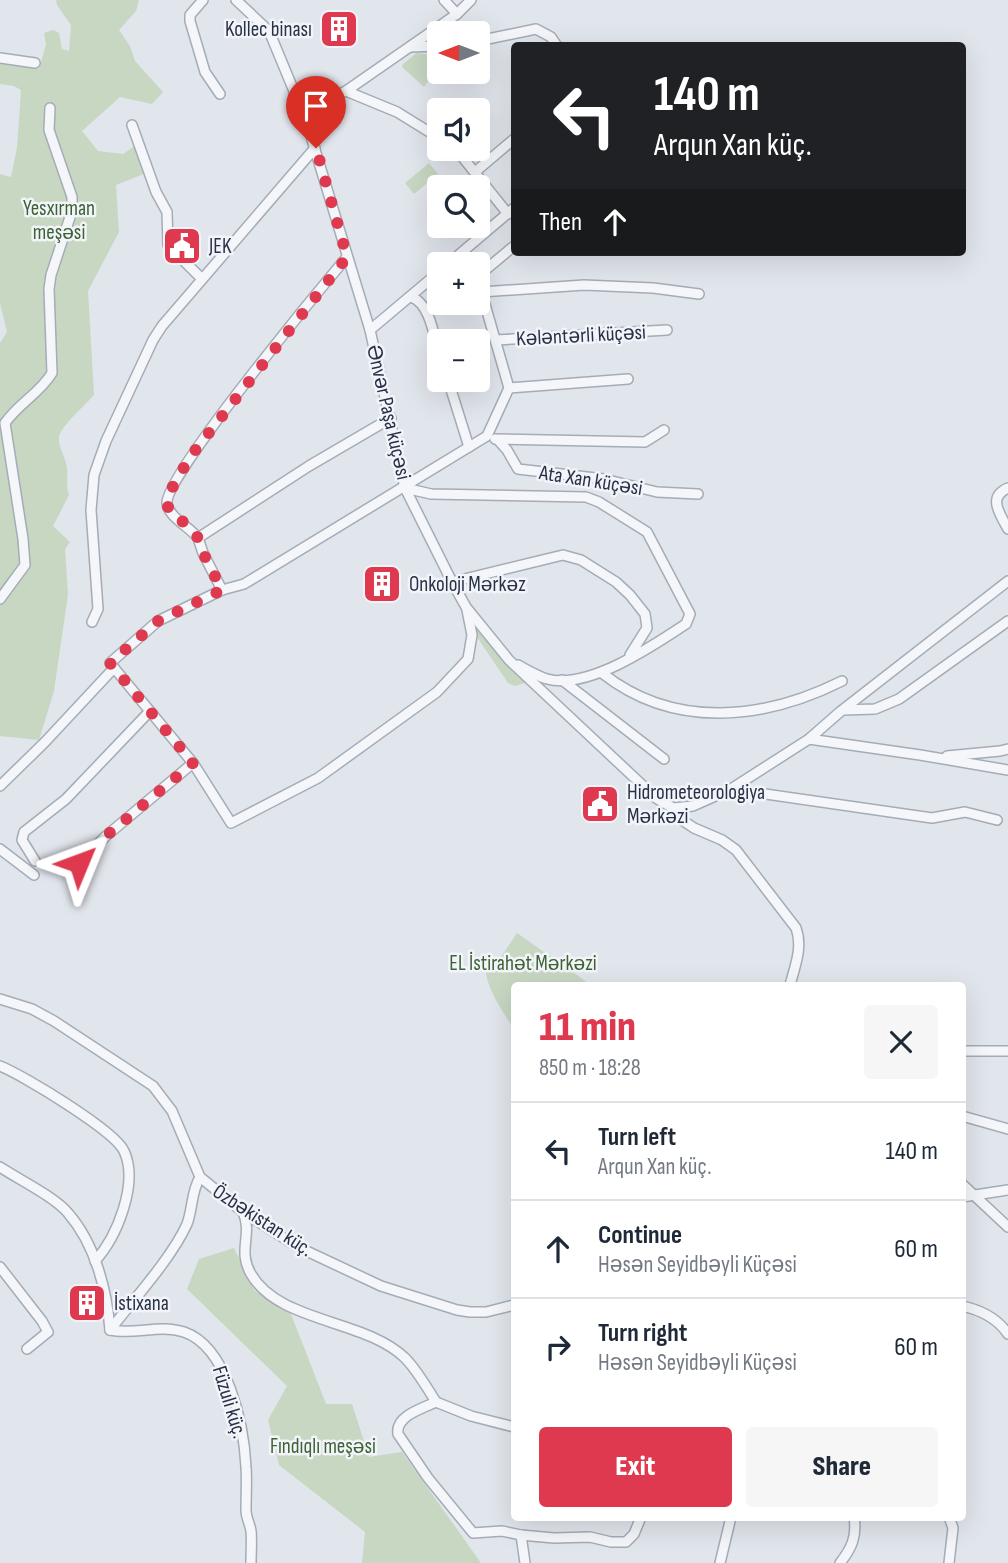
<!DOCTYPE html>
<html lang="en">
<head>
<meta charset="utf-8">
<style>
  :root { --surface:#fff; --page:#f6f6f7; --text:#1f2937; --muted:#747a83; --line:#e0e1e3; --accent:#de394f }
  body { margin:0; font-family:"Sofia Sans Condensed",sans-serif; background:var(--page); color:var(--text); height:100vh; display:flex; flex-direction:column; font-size:26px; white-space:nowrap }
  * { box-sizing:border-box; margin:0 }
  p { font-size:23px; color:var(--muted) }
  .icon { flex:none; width:38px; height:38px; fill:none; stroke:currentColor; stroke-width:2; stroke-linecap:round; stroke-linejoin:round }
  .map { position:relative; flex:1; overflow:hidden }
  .side { position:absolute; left:511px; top:982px; width:455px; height:539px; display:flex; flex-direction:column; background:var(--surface); border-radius:7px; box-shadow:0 7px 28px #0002 }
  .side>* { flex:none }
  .top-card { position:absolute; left:511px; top:42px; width:455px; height:214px; border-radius:7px; box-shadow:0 7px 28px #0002; background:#202124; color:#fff; overflow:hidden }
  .needle { width:46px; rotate:270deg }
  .buttons { position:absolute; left:427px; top:21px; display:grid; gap:14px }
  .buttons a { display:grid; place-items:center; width:63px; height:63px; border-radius:7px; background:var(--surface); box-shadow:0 7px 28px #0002; font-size:35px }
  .pin { position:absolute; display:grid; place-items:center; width:60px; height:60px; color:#fff; margin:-72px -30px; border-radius:50% 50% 50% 0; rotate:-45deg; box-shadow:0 0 7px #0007 }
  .pin .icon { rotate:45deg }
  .me { position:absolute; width:77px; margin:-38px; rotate:46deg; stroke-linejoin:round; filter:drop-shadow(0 0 5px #0008) }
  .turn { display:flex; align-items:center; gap:24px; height:147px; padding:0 28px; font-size:32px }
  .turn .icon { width:91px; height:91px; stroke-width:2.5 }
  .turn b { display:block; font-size:49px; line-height:60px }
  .then { display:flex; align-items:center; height:66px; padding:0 28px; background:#0003; gap:14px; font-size:26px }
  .round { display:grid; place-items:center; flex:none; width:74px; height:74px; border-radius:7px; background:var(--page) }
  .summary { display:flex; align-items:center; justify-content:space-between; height:119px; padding:0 28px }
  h1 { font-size:42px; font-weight:800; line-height:52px; color:var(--accent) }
  .primary-button { display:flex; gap:14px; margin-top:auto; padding:14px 28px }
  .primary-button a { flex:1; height:80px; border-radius:7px; background:var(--accent); color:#fff; font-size:28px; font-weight:800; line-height:80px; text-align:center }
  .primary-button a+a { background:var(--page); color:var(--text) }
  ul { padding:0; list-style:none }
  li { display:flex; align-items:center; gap:21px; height:98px; padding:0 28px; border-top:2px solid var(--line) }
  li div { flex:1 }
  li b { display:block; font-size:26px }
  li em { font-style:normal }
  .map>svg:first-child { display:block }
  .green { fill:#c7d7c2 }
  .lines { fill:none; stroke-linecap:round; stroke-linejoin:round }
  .minor-casing { stroke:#a5acb7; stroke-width:12 }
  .minor { stroke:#f5f6f9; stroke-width:9 }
  .route { stroke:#de394f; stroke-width:12; stroke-dasharray:0 21.6 }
  .labels { text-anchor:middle; stroke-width:5; stroke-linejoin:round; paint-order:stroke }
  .poi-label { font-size:21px; fill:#273246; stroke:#f2f4f9; text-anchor:start }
  .park-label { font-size:21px; fill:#3b6333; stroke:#f2f4f9 }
  .street-label { font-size:21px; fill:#273246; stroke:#f2f4f9 }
</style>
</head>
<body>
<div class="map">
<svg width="1008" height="1563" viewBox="0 0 1008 1563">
  <rect width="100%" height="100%" fill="#e1e5ec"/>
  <g class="green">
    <path d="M 56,0 L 139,0 L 136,11 L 119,30 L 130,46 L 135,61 L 163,92 L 152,104 L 120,97 L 82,131 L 98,151 L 123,154 L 136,145 L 146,173 L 116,185 L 119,232 L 88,291 L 94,395 C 87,403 60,427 59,437 C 58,446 64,455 66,463 C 69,473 65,484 69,495 L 53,526 L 70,542 L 65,549 L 68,594 L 54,691 L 39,740 L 0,736 L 0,343 L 7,332 L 0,303 L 0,174 L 11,177 L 17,148 L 21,90 L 14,86 L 0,84 L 0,63 L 39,69 L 46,44 L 44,33 L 53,30 L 59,33 L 62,49 L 69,51 L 71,25 L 57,5 Z"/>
    <polygon points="417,53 430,55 435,72 424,87 402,67 403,64"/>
    <polygon points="429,163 438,174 414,194 405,183"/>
    <path d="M 472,618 C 488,638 502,668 526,681 L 525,683 L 515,686 L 508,683 L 475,634 Z"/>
    <path d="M 517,933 L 591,985 L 514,985 L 514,1030 C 502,1009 482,985 486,959 L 495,966 Z"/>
    <polygon points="234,1248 255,1291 291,1314 326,1404 352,1404 369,1457 402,1452 481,1563 362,1563 365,1532 279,1465 268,1420 287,1386 187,1289 199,1259"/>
  </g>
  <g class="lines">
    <defs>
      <g id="minor">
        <polyline points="203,0 190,15 190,21 205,72 220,94"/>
        <polyline points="236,0 269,31 306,120 370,330 405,488 452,582 466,607 509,660 656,798 673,808 693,806 731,789 809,739 841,711 1008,581"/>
        <polyline points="444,0 457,14"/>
        <polyline points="478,41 536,29 551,37 557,46"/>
        <polyline points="410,47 439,46"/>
        <polyline points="0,58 35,63"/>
        <polyline points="346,91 397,112 439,138"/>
        <polyline points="300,104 310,107 346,91 457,14 471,0"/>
        <polyline points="132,125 156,192 167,212 168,245 202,279"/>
        <polyline points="454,149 460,154 508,214"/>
        <polyline points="475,172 514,139"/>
        <polyline points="448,264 514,208"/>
        <polyline points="478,276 514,246"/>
        <polyline points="481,292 584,285 653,288 699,294"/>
        <path d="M 411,297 C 430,303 434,336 439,354"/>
        <polyline points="370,330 439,272"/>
        <polyline points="496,340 667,330"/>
        <polyline points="448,380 469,447"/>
        <polyline points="509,388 628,379"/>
        <polyline points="495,439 645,442 664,430"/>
        <polyline points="498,440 507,450 518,469 604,479 657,492 698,494"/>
        <path d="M 405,488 L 431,494 L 586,497 L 599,502 L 647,532 L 690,614 L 686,624 C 653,646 588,690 547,679 C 537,676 527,670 518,665"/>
        <path d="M 1008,488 C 987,497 1000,514 1008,529"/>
        <path d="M 198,538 C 190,527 168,517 167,503 C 165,476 320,289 347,257"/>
        <polyline points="452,582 563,555 581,560 616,582 630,595 645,614 647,628 630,655"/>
        <polyline points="222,590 203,553 198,538 309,466 391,418"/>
        <path d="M 0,599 L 25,565 L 23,539 L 5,423 C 19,403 40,393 52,373 L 49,289 L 51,275 L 72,211 L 72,197 L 49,130 L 50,108"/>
        <polyline points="467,610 472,635 468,659 437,692 318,778 231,823 193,763 110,663 158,621 222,590 244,584 487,436 509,388 478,280"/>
        <polyline points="92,622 98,609 91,510 94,475 106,441 153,340 162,326 315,148"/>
        <path d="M 602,673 C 674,730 764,720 842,681"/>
        <polyline points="562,680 664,759"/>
        <polyline points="843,710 875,709 899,699 1008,621"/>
        <polyline points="809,739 920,755 1008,770"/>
        <polyline points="947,756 1000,751 1008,749"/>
        <polyline points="0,786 45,742 114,668"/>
        <polyline points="731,789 932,818 965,812 997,820"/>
        <path d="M 673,808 L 682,820 L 694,828 L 722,840 L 736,850 L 796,928 C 803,947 795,966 790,985"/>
        <polyline points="0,849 34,875"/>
        <polyline points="35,861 22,840 24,832 66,799 150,711"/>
        <polyline points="72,866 79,863 106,836 193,763"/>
        <polyline points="0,999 32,1009 54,1021 153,1086 172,1111 200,1177 243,1212 298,1247 381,1286 457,1310 470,1312 486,1312 514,1305"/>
        <polyline points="962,1051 1008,1051"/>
        <path d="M 0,1066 C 23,1075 115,1131 124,1151 C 139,1183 117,1237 95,1261"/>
        <polyline points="962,1116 1008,1129"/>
        <path d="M 0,1167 C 18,1179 55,1197 68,1213 C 95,1244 107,1290 110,1330"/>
        <polyline points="962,1184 1008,1227"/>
        <polyline points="962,1197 1008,1190"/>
        <path d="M 243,1212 C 253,1235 237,1250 251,1274 C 279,1323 365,1319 405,1358 C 417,1370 427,1388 436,1402"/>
        <polyline points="0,1267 42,1321 48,1332 27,1349"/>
        <path d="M 962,1306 C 981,1310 997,1318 1008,1334"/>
        <path d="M 110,1330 C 135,1335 160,1324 184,1332 C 228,1347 244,1426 246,1467 C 247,1481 246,1496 246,1510 C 246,1518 250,1524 251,1531 C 252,1541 251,1552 251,1563"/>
        <path d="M 110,1330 C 134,1299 171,1259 187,1224 C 193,1208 191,1192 200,1177"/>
        <path d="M 436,1402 C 423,1408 395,1416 398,1434 L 428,1478 L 473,1533 L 502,1531 L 521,1535 L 525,1563"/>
        <polyline points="436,1402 471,1416 514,1427"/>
        <polyline points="521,1535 554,1538 590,1537 611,1542 626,1542 634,1534 641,1517"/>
        <polyline points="720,1563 731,1517"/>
        <path d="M 840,1563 C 852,1548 857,1536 854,1517"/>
        <polyline points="949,1563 953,1528 949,1517"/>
      </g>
    </defs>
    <use href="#minor" class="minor-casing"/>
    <use href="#minor" class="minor"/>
  </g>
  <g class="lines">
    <polyline class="route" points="79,863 106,836 193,763 110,663 158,621 222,590 203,553 198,538 191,528 168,510 168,495 190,457 347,257 316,148"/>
  </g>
  <defs>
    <symbol id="building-square" viewBox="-11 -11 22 22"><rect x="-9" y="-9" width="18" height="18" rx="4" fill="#de394f" stroke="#f2f4f9"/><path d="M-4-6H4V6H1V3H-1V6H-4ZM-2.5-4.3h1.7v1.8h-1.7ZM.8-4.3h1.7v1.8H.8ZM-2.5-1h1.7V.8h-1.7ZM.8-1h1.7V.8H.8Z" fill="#fff"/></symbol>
    <symbol id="civic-square" viewBox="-11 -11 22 22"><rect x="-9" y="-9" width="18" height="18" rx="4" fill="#de394f" stroke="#f2f4f9"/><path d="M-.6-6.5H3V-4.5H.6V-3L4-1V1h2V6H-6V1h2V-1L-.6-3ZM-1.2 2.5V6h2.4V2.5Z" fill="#fff"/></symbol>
  </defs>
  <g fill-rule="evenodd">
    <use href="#building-square" x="317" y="7" width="44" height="44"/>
    <use href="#civic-square" x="160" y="224" width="44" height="44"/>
    <use href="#building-square" x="360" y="562" width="44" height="44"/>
    <use href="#civic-square" x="578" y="782" width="44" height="44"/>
    <use href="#building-square" x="65" y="1281" width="44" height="44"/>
  </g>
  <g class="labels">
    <g class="poi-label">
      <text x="312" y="36" text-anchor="end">Kollec binası</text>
      <text x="209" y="253">JEK</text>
      <text x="409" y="591">Onkoloji Mərkəz</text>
      <text x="627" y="799">Hidrometeorologiya<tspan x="627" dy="24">Mərkəzi</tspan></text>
      <text x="114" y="1310">İstixana</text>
    </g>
    <g class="park-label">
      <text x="59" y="215">Yesxırman<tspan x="59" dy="24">meşəsi</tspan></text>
      <text x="523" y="970">EL İstirahət Mərkəzi</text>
      <text x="323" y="1453">Fındıqlı meşəsi</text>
    </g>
    <g class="street-label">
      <text transform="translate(581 335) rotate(-3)" y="7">Kələntərli küçəsi</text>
      <text transform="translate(389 412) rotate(77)" y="7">Ənvər Paşa küçəsi</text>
      <text transform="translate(591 480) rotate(9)" y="7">Ata Xan küçəsi</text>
      <text transform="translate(263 1220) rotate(33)" y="7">Özbəkistan küç.</text>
      <text transform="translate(230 1402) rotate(73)" y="7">Füzuli küç.</text>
    </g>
  </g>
</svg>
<div class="buttons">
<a><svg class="needle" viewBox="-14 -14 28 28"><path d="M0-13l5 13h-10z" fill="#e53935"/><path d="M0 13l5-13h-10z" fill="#747a83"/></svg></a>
<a><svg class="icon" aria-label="sound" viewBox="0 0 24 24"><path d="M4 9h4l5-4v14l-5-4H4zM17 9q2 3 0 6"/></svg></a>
<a><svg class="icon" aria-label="search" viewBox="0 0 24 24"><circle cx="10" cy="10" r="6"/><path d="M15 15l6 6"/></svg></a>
<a>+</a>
<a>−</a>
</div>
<div class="pin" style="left:316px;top:148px;background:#d93025"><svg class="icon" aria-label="arrive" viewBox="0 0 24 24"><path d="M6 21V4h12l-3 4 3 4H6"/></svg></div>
<svg class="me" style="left:79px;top:863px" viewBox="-20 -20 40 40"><path d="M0-17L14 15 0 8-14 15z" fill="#de394f" stroke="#fff" stroke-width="4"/></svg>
<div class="top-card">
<div class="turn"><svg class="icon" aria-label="left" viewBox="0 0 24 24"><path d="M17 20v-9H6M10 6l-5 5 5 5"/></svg><div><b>140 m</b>Arqun Xan küç.</div></div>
<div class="then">Then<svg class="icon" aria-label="ahead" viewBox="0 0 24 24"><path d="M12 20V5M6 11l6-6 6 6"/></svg></div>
</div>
<section class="side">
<div class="summary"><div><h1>11 min</h1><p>850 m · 18:28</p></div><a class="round"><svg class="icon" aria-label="close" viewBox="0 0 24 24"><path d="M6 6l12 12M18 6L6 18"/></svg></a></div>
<ul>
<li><svg class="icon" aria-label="left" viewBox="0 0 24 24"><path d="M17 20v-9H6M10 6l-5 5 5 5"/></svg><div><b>Turn left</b><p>Arqun Xan küç.</p></div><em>140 m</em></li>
<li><svg class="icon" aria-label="ahead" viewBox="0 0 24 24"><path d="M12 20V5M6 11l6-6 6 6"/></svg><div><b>Continue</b><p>Həsən Seyidbəyli Küçəsi</p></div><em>60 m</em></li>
<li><svg class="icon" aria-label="right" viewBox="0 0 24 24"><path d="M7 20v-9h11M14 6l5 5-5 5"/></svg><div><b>Turn right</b><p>Həsən Seyidbəyli Küçəsi</p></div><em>60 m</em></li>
</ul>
<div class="primary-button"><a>Exit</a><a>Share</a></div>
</section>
</div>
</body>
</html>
